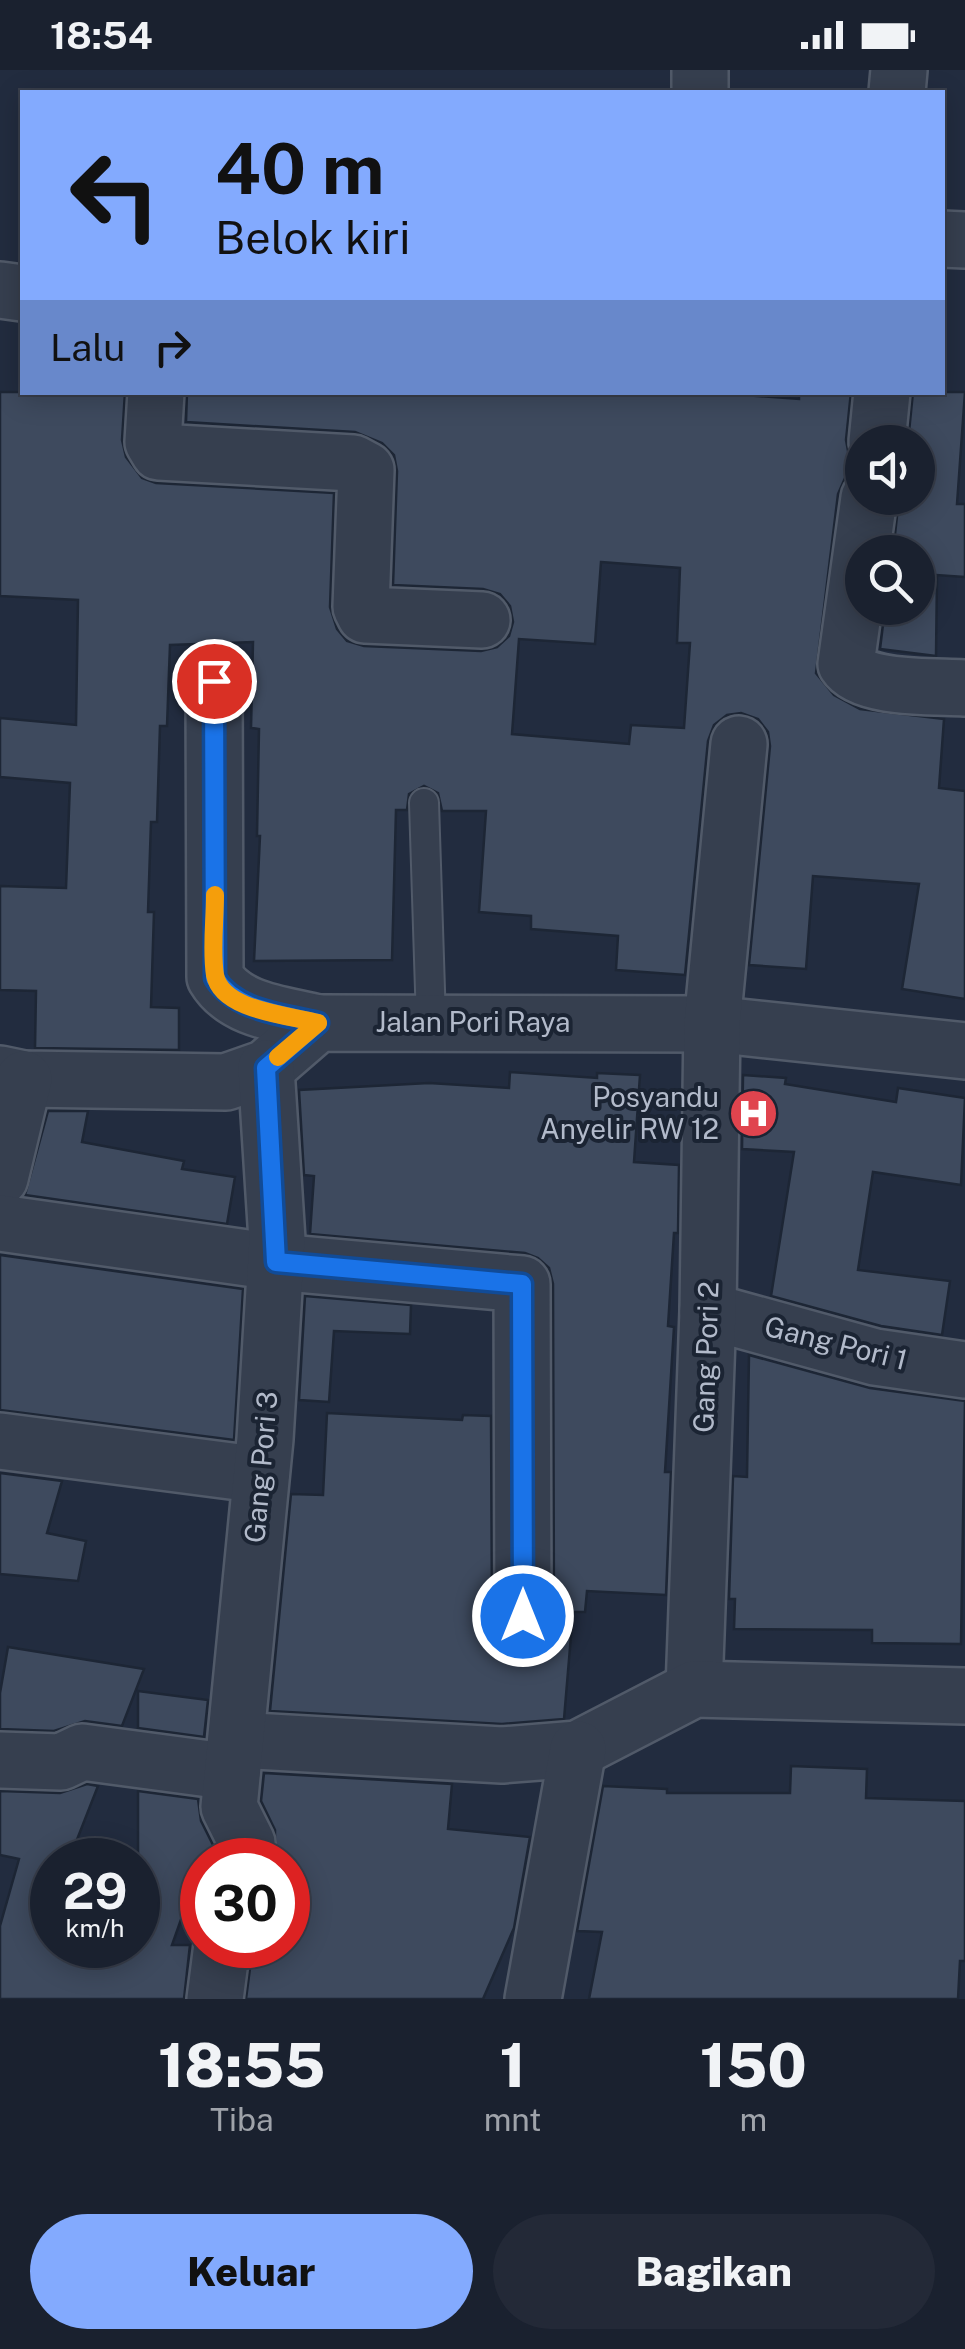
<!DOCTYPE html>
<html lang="id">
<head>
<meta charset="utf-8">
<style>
  :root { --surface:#1a212f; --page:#232937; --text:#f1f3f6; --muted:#9fa3aa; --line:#383e4b; --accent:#83aafe }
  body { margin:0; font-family:"Public Sans",sans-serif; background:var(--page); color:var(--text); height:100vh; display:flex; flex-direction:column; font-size:38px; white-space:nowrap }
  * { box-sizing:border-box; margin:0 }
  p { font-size:32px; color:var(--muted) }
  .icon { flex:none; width:55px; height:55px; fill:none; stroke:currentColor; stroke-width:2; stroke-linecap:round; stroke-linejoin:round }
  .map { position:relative; height:1929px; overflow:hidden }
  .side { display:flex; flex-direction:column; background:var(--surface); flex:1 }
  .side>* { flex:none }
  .top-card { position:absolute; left:20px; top:20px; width:925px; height:305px; border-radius:0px; box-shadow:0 5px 25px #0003,0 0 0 2px var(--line); background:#83aafe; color:#111; overflow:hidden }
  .buttons { position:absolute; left:845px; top:355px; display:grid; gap:20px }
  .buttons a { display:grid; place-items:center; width:90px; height:90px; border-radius:50%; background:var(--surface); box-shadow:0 5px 25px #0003,0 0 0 2px var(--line); font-size:50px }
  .speed { position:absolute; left:30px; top:1768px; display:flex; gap:20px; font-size:50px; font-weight:700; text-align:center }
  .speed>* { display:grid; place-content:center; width:130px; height:130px; border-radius:50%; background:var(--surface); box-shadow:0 5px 25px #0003,0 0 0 2px var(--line); line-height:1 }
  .speed small { font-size:25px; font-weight:400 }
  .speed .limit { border:15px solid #d22; background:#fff; color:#111 }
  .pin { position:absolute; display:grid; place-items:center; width:85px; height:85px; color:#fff; margin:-42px; border:5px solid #fff; border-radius:50%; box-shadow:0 2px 10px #0007 }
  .me { position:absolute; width:110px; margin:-55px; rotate:0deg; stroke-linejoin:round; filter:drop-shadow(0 0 8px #0008) }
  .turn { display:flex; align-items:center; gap:35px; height:210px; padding:0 30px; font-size:45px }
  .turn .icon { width:130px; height:130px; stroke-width:2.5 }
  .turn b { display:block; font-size:70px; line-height:85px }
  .then { display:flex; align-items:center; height:95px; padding:0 30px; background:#0003; gap:20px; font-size:38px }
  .eta { display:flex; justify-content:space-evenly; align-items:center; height:170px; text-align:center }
  .eta b { font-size:60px; font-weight:800; line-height:70px }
  .primary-button { display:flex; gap:20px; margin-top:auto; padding:20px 30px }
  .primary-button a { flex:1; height:115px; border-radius:60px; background:var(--accent); color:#111; font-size:40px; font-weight:800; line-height:115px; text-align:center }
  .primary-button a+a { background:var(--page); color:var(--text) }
  .status { display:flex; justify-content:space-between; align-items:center; height:70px; padding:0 50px; background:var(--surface); direction:ltr }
  .status svg { height:28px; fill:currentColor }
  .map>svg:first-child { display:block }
  .building { fill:#3e4a5e; stroke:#1d2635; stroke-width:2.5; fill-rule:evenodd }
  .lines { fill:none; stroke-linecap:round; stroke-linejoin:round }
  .service-casing { stroke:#515a69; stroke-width:32 }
  .minor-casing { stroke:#515a69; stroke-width:60 }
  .service { stroke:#363f4f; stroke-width:28 }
  .minor { stroke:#363f4f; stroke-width:55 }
  .route-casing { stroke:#114b97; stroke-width:25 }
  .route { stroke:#1a73e8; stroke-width:18 }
  .slow { stroke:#f59e0b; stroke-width:18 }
  .labels { text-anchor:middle; stroke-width:8; stroke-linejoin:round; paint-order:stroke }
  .street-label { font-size:28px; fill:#b2baca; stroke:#1b2433 }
  .poi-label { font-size:28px; fill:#b2baca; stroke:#1b2433; text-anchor:end }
</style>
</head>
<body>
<div class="status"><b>18:54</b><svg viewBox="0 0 49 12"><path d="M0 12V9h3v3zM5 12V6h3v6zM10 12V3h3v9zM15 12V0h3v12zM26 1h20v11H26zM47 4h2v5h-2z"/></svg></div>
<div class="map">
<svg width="965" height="1929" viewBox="0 0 965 1929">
  <rect width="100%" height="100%" fill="#222c3f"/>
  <g class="building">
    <path d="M 0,322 L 125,322 L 122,370 L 126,387 L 142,408 L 156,413 L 334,423 L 330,537 L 337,559 L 347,571 L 364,576 L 481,581 L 497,577 L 509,566 L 513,552 L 510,536 L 500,524 L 483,519 L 393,515 L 397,401 L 394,385 L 382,373 L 355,362 L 186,352 L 187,322 L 703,322 L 799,329 L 799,322 L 851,322 L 846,370 L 849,386 L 861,398 L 845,408 L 838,424 L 816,603 L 834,625 L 860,639 L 944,649 L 939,718 L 965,721 L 965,929 L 902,919 L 919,814 L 813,806 L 806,899 L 749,895 L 770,676 L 768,662 L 758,649 L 741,643 L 727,645 L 714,655 L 708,671 L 685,905 L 616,900 L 618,866 L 531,859 L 531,846 L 479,842 L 486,741 L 442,741 L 438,723 L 424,716 L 409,724 L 407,740 L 396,740 L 392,890 L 254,891 L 260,766 L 257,766 L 259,659 L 251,658 L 253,572 L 170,575 L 167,656 L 160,656 L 157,752 L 151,752 L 148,842 L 154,842 L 151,937 L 179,938 L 179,980 L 35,978 L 36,921 L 0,920 L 0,816 L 66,818 L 70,713 L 0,707 L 0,648 L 76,655 L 78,530 L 0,526 ZM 601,492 L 680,498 L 677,573 L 690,573 L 684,658 L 631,655 L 629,674 L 512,664 L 519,569 L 595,574 Z"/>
    <polygon points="913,322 965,322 957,434 965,434 965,507 937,505 936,586 880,579 885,538 918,538 918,482 893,482 899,428 918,428 918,372 908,372"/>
    <polygon points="510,1002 597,1008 597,1003 640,1005 634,1092 679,1095 678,1163 674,1163 668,1256 674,1257 665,1402 671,1402 666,1525 587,1521 585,1542 573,1542 564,1649 502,1654 270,1641 291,1424 323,1425 327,1343 462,1350 463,1345 491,1346 492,1546 496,1561 507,1573 524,1577 539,1572 550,1561 554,1546 553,1214 549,1198 538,1188 525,1183 310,1164 314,1106 304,1105 299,1020 429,1013 509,1018"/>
    <polygon points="743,1005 786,1008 785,1014 896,1032 898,1018 965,1028 961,1115 873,1102 858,1200 950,1211 942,1265 881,1256 771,1226 794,1082 742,1079"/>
    <polygon points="48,1041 88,1041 82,1072 184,1091 182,1099 235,1107 227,1154 25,1125"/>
    <polygon points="0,1185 243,1219 234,1370 0,1340"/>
    <polygon points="305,1226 411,1235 410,1264 334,1261 329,1332 299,1330"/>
    <polygon points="749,1285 870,1318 965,1331 961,1574 872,1573 872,1560 734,1559 735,1529 729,1529 733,1406 747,1407"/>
    <polygon points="0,1403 62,1411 47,1463 86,1471 78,1511 0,1504"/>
    <polygon points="8,1577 144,1599 122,1656 85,1651 54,1661 0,1659 0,1623"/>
    <polygon points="138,1621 208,1630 204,1667 138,1658"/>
    <polygon points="791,1696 867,1699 866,1728 965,1731 965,1891 960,1891 958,1929 589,1929 602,1862 577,1861 603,1716 667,1719 667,1723 790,1723"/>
    <polygon points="264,1703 452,1714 448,1759 530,1767 514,1858 483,1929 246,1929 253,1875 288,1875 288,1790 275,1790 275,1760 261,1731"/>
    <polygon points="87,1714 98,1716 69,1790 52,1790 52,1875 138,1875 138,1721 198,1729 201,1751 214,1777 213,1790 202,1790 172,1875 190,1875 184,1929 0,1929 0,1856 19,1789 0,1785 0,1721 60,1723"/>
  </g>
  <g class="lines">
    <defs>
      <polyline id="service" points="424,733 431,951"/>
      <g id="minor">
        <polyline points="700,22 700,0"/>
        <polyline points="897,22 899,0"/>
        <polyline points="942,169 965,170"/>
        <polyline points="0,220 22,223"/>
        <polyline points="156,322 153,372 159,382 353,393 366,400 361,537 365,545 482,550"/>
        <polyline points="877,372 882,322"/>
        <path d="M 869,428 L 846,594 C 863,620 935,616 965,618"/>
        <path d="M 214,611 L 215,907 C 235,941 282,944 318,953"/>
        <polyline points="0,1004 24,1009 226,1012 266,998 318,953 712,954 965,981"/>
        <polyline points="0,1108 24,1009"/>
        <polyline points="0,1153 276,1192 522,1214 523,1546"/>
        <polyline points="708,1241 875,1287 965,1300"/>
        <polyline points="0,1371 261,1405"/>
        <polyline points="694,1619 708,1241 712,954 739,674"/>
        <polyline points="236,1670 502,1685 578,1679 694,1619 965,1626"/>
        <polyline points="0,1690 61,1692 82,1682 232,1702"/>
        <polyline points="243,1790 247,1773 229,1737 265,1369 277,1170 266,998"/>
        <polyline points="215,1929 222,1875"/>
        <polyline points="533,1929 578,1679"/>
      </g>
    </defs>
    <use href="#service" class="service-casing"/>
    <use href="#minor" class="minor-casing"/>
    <use href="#service" class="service"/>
    <use href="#minor" class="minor"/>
  </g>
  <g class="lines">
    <defs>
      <path id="route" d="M 214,611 L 215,908 C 235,941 282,944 318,953 L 266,998 L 276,1192 L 522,1214 L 523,1546"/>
    </defs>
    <use href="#route" class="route-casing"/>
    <use href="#route" class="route"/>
    <path class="slow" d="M 215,825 C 215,851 211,880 215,905 C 222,941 289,945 318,953 L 278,987"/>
  </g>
  <defs>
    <symbol id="hospital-disc" viewBox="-11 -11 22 22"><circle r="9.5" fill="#e0444e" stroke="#1b2433"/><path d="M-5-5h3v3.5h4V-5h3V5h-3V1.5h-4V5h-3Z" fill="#fff"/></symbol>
  </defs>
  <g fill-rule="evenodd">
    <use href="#hospital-disc" x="726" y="1016" width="55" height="55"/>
  </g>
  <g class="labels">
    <g class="street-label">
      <text x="473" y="962">Jalan Pori Raya</text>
      <text transform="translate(836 1273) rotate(14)" y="10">Gang Pori 1</text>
      <text transform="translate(706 1287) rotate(-88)" y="10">Gang Pori 2</text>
      <text transform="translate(261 1397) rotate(-85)" y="10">Gang Pori 3</text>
    </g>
    <g class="poi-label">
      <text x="719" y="1037">Posyandu<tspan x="719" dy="32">Anyelir RW 12</tspan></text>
    </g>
  </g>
</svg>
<div class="buttons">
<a><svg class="icon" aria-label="sound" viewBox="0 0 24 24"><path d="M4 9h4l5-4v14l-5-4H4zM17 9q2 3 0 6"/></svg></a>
<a><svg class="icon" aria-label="search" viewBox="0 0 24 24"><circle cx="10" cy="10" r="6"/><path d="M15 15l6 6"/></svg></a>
</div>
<div class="speed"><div>29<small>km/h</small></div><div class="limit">30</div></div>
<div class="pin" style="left:214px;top:611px;background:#d93025"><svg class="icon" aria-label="arrive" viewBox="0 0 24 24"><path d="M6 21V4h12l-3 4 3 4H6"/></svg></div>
<svg class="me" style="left:523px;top:1546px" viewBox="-20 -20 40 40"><circle r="17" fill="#1a73e8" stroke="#fff" stroke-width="3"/><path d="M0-11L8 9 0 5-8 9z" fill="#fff"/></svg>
<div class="top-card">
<div class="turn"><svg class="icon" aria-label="left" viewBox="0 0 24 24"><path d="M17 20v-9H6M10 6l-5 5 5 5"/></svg><div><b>40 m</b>Belok kiri</div></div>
<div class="then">Lalu<svg class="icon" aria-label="right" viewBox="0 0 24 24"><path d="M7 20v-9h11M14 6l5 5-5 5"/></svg></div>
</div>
</div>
<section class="side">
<div class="eta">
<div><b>18:55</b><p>Tiba</p></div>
<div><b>1</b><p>mnt</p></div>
<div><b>150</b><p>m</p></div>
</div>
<div class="primary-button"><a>Keluar</a><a>Bagikan</a></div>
</section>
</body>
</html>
